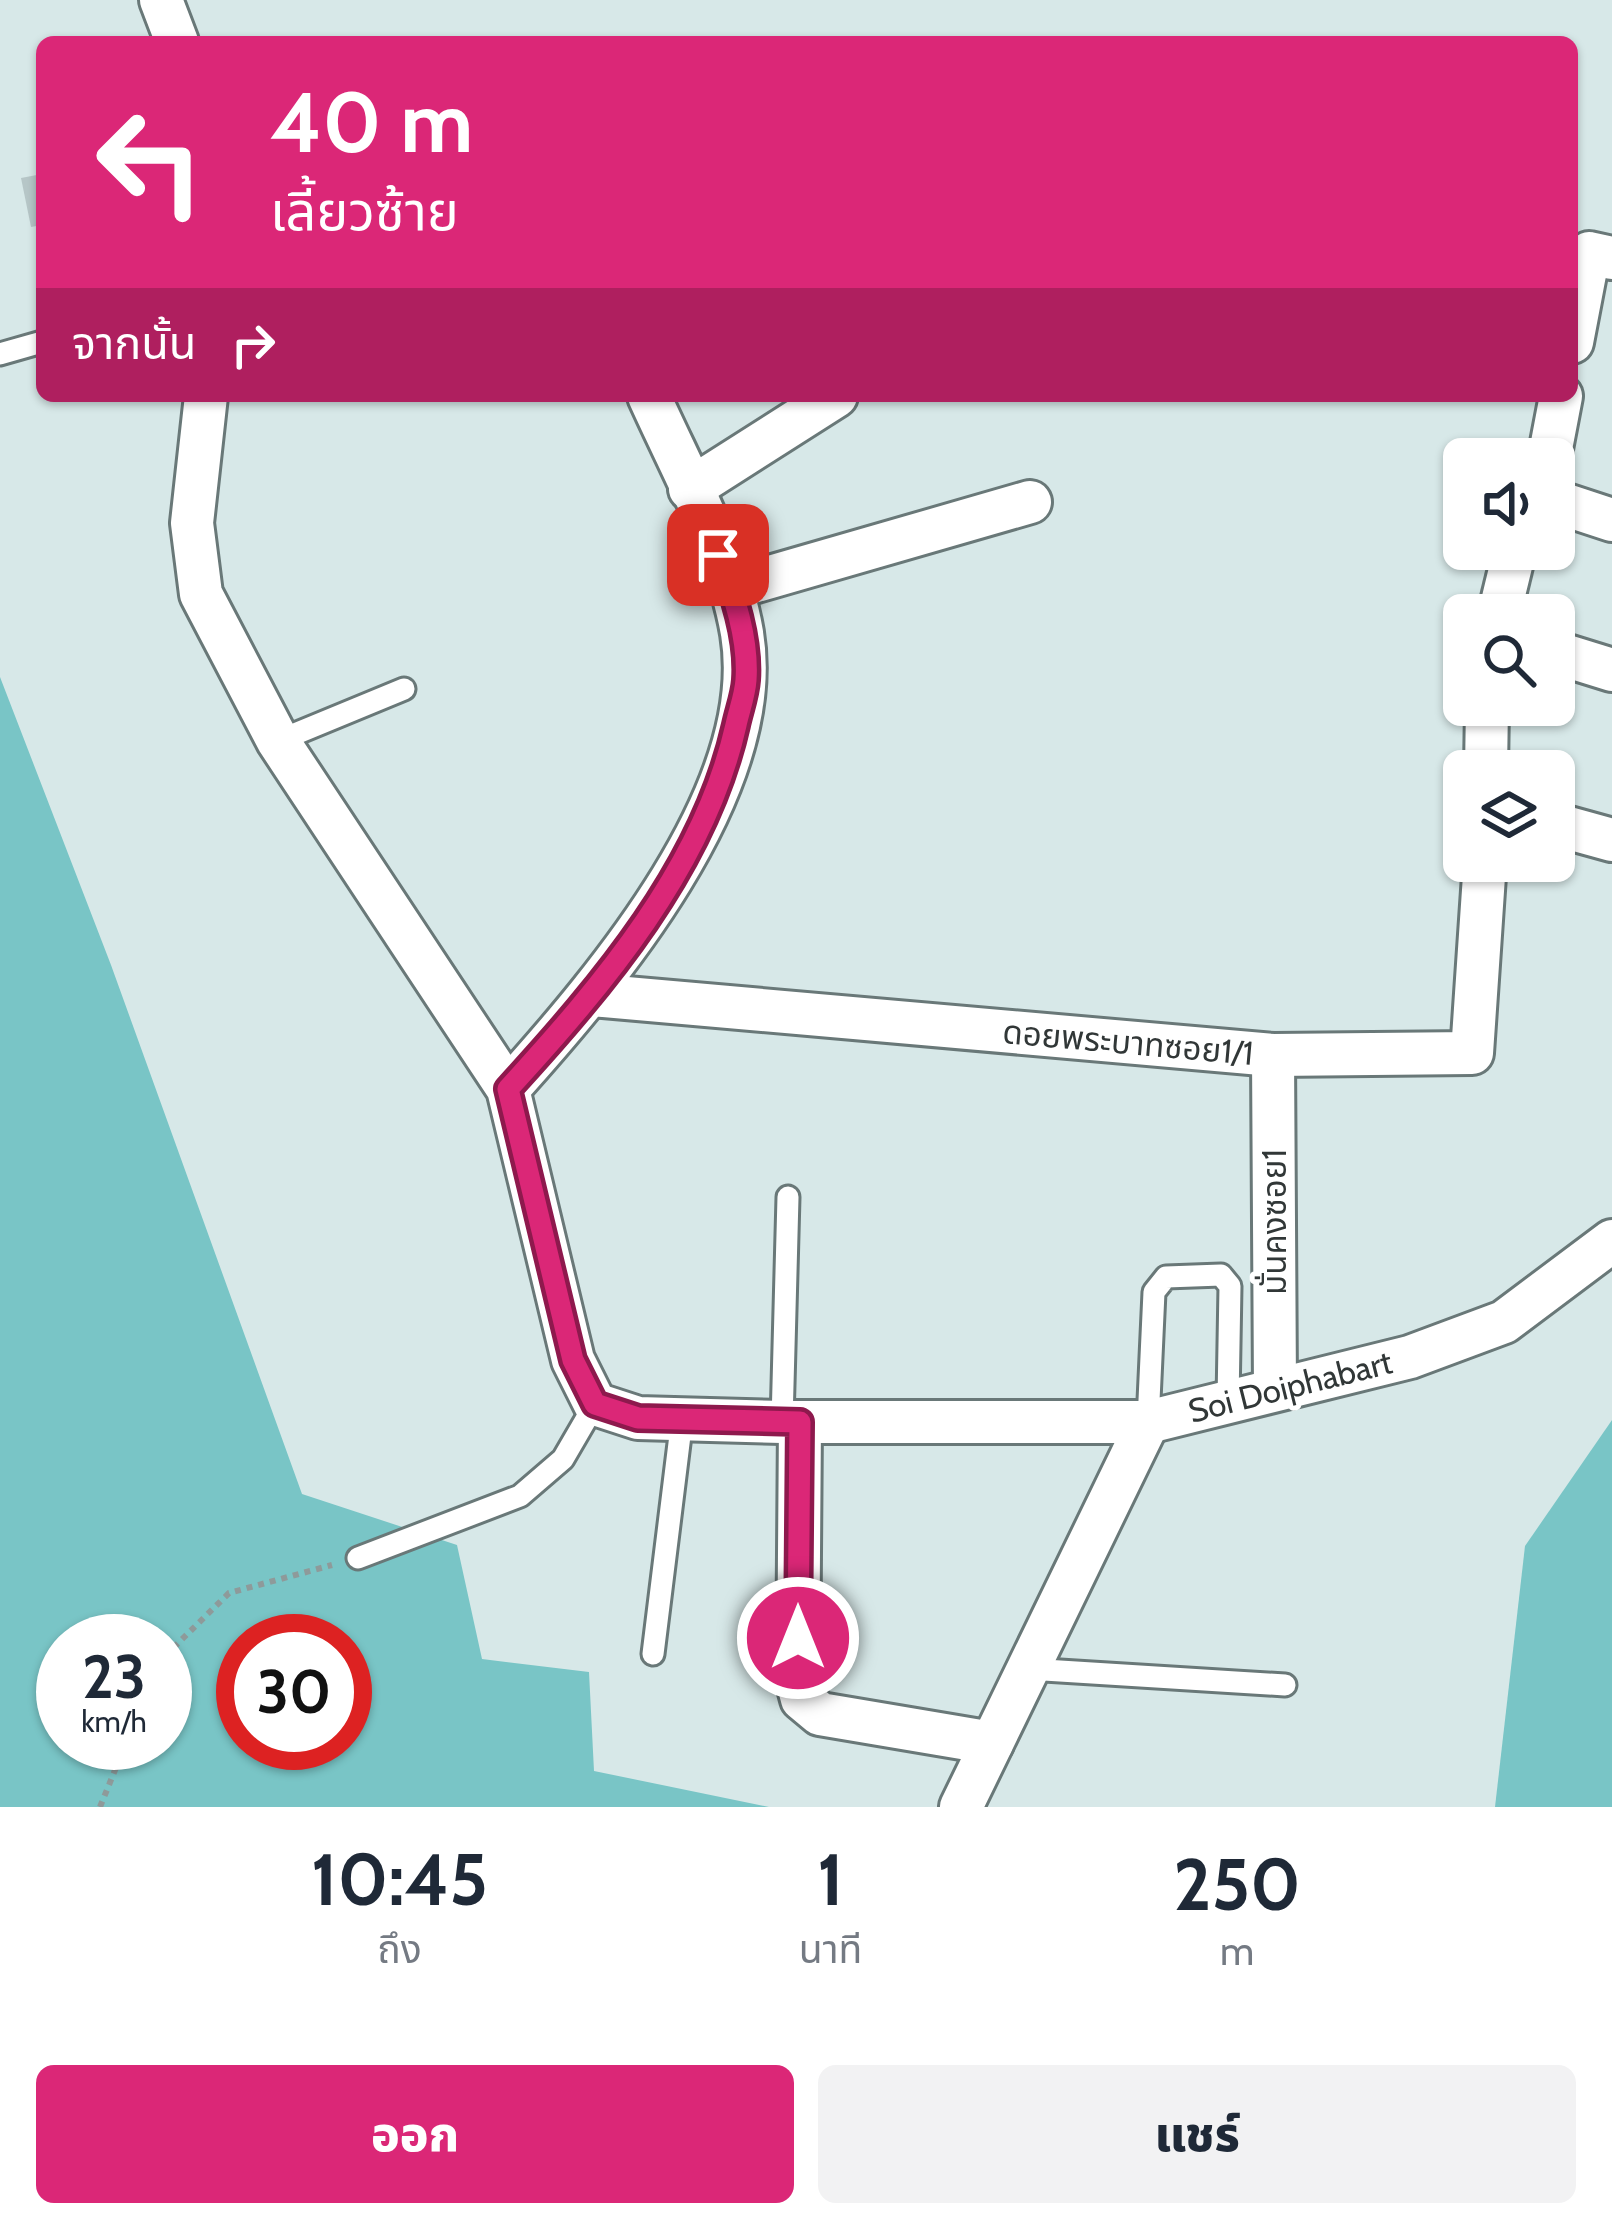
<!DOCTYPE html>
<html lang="th">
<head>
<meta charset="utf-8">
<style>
  :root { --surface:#fff; --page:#f2f2f3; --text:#1f2937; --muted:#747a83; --accent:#db2777 }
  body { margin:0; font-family:Cabin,"Noto Sans Thai",sans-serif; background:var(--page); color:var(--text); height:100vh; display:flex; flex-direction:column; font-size:45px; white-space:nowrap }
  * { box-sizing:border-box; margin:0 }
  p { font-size:39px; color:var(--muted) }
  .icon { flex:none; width:66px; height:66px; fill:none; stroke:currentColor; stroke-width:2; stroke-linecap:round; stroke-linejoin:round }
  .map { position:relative; height:1807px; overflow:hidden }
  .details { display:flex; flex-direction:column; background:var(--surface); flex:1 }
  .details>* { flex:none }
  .top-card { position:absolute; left:36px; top:36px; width:1542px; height:366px; border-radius:18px; box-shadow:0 3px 9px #0004; background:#db2777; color:#fff; overflow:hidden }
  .controls { position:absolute; left:1443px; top:438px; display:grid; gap:24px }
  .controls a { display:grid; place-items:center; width:132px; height:132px; border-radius:18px; background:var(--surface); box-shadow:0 3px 9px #0004; font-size:60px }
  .speed { position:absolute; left:36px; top:1614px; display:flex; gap:24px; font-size:60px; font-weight:700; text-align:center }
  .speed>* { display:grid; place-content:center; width:156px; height:156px; border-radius:50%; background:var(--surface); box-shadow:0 3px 9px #0004; line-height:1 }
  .speed small { font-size:30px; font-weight:400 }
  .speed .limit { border:18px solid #d22; background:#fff; color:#111 }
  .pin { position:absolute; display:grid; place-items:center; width:102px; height:102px; color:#fff; margin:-51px; border-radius:24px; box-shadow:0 6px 18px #0006 }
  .me { position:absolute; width:132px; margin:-66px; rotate:0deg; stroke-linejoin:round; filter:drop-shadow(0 0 9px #0008) }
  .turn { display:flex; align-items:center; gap:42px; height:252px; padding:0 36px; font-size:54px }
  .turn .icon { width:156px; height:156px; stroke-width:2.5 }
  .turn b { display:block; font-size:84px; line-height:102px }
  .then { display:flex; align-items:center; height:114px; padding:0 36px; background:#0003; gap:24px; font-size:45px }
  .eta { display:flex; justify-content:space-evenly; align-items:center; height:204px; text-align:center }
  .eta b { font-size:72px; font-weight:800; line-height:84px }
  .cta { display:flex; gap:24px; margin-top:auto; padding:24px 36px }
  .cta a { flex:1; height:138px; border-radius:18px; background:var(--accent); color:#fff; font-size:48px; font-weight:800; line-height:138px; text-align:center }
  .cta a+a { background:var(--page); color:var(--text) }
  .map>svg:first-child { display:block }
  .green { fill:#79c5c6; fill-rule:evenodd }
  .building { fill:#b6c6c7 }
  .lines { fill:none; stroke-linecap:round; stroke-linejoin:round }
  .lane-casing { stroke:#697878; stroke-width:27 }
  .street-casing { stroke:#697878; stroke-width:48 }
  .path { stroke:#8e9a9a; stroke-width:6; stroke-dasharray:6 6; stroke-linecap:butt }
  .lane { stroke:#fff; stroke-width:21 }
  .street { stroke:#fff; stroke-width:42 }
  .route-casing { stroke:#8e194d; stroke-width:30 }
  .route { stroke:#db2777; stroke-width:21 }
  .labels { text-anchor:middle; stroke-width:10; stroke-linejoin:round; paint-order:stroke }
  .street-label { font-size:33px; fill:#313737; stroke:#fff }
</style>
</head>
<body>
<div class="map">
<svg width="1612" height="1807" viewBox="0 0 1612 1807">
  <rect width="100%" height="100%" fill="#d7e8e8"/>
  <g class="green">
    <path d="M 0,677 L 111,965 L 302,1494 L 457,1545 L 482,1659 L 589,1672 L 594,1771 L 769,1807 L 0,1807 ZM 63,1641 L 165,1641 L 165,1743 L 63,1743 ZM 243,1641 L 345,1641 L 345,1743 L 243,1743 Z"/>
    <polygon points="1612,1420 1612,1807 1495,1807 1525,1546"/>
  </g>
  <polygon class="building" points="42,174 42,225 31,227 21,178"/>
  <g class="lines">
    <defs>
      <g id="lane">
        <polyline points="0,354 42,342"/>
        <polyline points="278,741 404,689"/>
        <polyline points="782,1422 788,1197"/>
        <polyline points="1148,1422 1154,1292 1166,1277 1221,1275 1230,1286 1228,1401"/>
        <polyline points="358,1558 520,1496 563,1459 595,1404"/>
        <polyline points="653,1654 682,1419"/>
        <polyline points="1028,1669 1285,1685"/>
      </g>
      <g id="street">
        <polyline points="161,0 177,42"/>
        <polyline points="1572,342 1589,253 1612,258"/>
        <polyline points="206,396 192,523 201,594 278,741 508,1089 573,1360 595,1404 638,1418 782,1422 1148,1422 1410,1357 1504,1322 1612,1241"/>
        <polyline points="1549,459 1561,396"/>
        <polyline points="690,489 836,396"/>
        <polyline points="1554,501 1612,520"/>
        <polyline points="732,588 1030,502"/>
        <polyline points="1499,615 1515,549"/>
        <polyline points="1554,652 1612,670"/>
        <polyline points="1486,771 1487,705"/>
        <polyline points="1554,824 1612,840"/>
        <polyline points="592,995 1273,1055 1472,1053 1485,861"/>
        <polyline points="1273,1055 1275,1389"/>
        <path d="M 508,1089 C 606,980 768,790 742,633 C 728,551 683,472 649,396"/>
        <polyline points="800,1422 798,1684 802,1699 820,1714 992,1743"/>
        <polyline points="961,1807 1148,1422"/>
      </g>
    </defs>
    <use href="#lane" class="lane-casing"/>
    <use href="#street" class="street-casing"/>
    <g class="path">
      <polyline points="165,1656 229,1593 332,1565"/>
      <polyline points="100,1807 126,1743"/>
    </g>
    <use href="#lane" class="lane"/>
    <use href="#street" class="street"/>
  </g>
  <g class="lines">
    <defs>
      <path id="route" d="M 718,555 C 734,593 749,638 746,680 C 745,695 739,711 736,725 C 704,867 603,985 508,1089 L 573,1360 L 595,1404 L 638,1418 L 800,1422 L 798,1638"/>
    </defs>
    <use href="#route" class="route-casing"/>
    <use href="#route" class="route"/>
  </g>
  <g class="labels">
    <g class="street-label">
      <text transform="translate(1128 1042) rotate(5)" y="12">ดอยพระบาทซอย1/1</text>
      <text transform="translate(1274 1222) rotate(-90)" y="12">มั่นคงซอย1</text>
      <text transform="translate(1290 1386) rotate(-14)" y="12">Soi Doiphabart</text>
    </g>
  </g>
</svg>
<div class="controls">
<a><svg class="icon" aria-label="sound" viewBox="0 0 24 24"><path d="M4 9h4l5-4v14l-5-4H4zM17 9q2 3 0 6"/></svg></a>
<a><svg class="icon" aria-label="search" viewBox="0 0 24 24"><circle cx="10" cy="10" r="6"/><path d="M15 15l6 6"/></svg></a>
<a><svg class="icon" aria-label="layers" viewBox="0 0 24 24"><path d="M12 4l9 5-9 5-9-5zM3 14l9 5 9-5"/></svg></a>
</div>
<div class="speed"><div>23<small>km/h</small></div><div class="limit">30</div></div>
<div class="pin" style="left:718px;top:555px;background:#d93025"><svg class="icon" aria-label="arrive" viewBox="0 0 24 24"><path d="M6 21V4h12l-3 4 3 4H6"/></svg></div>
<svg class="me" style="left:798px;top:1638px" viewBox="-20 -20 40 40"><circle r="17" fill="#db2777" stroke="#fff" stroke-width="3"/><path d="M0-11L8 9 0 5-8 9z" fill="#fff"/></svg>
<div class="top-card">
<div class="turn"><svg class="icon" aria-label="left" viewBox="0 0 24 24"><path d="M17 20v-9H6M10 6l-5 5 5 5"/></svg><div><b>40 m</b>เลี้ยวซ้าย</div></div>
<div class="then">จากนั้น<svg class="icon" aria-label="right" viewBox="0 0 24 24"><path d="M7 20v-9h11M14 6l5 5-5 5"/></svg></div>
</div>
</div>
<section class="details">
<div class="eta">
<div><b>10:45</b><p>ถึง</p></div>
<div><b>1</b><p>นาที</p></div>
<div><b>250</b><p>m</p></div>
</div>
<div class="cta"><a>ออก</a><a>แชร์</a></div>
</section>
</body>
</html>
